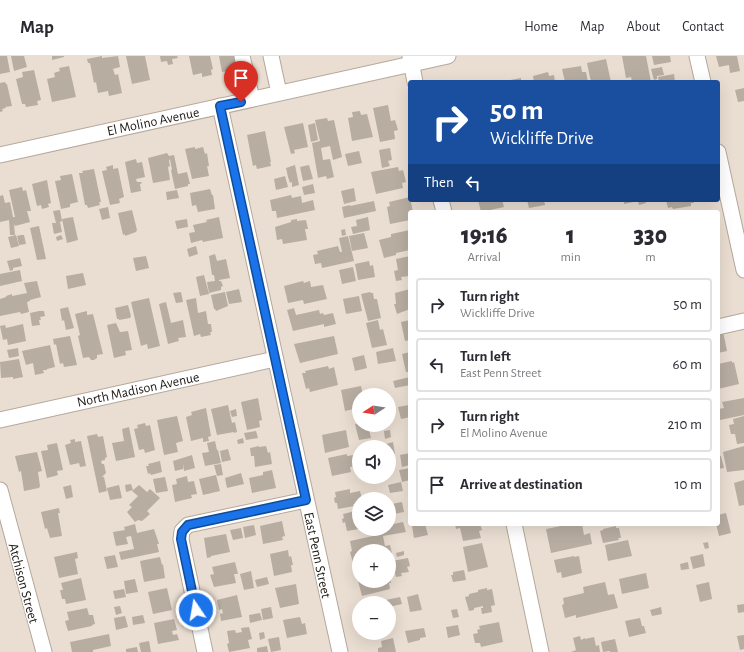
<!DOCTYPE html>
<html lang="en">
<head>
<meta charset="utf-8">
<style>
  :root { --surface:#fff; --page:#f2f2f3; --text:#2b2b33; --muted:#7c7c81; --line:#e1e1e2 }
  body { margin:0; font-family:"Alegreya Sans",sans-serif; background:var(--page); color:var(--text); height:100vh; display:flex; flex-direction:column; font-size:15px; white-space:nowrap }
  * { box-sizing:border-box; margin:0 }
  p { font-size:13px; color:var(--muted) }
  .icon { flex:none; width:22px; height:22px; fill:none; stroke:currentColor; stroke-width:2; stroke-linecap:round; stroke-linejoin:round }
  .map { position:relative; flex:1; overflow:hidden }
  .details { position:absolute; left:408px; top:154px; width:312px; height:316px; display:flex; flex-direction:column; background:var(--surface); border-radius:4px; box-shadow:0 4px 16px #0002 }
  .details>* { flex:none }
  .top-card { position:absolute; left:408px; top:24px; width:312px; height:122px; border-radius:4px; box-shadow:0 4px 16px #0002; background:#1a4fa0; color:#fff; overflow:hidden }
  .needle { width:26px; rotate:258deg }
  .tools { position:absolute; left:352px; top:332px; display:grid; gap:8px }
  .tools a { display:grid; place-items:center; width:44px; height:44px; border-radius:50%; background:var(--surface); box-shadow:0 4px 16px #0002; font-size:20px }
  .pin { position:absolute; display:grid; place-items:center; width:34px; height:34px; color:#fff; margin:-41px -17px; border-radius:50% 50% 50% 0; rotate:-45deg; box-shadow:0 0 4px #0007 }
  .pin .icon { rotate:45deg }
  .me { position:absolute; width:44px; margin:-22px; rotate:348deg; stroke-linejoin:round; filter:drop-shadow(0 0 3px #0008) }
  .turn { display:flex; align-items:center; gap:14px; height:84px; padding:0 16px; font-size:18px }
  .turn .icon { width:52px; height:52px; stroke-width:2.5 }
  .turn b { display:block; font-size:28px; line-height:34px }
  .then { display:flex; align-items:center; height:38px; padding:0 16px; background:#0003; gap:8px; font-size:15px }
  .eta { display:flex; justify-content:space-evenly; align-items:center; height:68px; text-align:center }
  .eta b { font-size:24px; font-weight:800; line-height:28px }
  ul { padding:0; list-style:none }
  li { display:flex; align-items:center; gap:12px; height:54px; margin:0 8px 6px; padding:0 8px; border:2px solid var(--line); border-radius:4px }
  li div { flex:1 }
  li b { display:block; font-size:15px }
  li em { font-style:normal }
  header { display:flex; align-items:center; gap:24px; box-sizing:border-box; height:56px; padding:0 20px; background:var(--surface); border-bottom:1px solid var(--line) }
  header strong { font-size:19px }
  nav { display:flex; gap:22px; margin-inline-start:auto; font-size:14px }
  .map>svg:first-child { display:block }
  .building { fill:#b8ada1 }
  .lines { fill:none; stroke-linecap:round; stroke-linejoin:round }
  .minor-casing { stroke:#b4a89c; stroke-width:17 }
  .minor { stroke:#fff; stroke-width:15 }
  .route-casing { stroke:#114b97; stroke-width:10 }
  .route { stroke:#1a73e8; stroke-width:7 }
  .labels { text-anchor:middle; stroke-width:3; stroke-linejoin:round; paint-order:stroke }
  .street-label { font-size:14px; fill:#1e1a15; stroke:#fff }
</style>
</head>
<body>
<header>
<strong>Map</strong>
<nav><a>Home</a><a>Map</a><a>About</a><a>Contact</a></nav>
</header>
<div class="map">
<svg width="744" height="596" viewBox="0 0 744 596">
  <rect width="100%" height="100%" fill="#eaded2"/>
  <g class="building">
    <polygon points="0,0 7,0 10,16 0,18"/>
    <polygon points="11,0 24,0 27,11 14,15"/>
    <polygon points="52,0 64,0 64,1 52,4"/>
    <polygon points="102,0 102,2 118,0 120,11 113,13 115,19 118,18 122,37 109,40 108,35 98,37 96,26 94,27 90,7 88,7 87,3"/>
    <polygon points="126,0 145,0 150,24 132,28"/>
    <polygon points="160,0 177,0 178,2 172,3 173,8 168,9 167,5 161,6"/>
    <polygon points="189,0 210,0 213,13 211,14 212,19 202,21 202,17 193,19"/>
    <polygon points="219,0 237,0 240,12 222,16"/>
    <polygon points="622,0 646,0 651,26 632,26 631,21 626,22"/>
    <polygon points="652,0 670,0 671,6 654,9"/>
    <polygon points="716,0 737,0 740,15 730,17 729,9 719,11"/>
    <polygon points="606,3 611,26 591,26 587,7"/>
    <polygon points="69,10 76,41 52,46 47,23 55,21 54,17 60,15 59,12"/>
    <polygon points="581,10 582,16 586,16 588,26 565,26 562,13"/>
    <polygon points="662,11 664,19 657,20 657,23 654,24 651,13"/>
    <polygon points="34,14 41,44 37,45 38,49 26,51 25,48 22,48 16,23 23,21 22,16"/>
    <polygon points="548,16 549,20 554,19 555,26 534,26 533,20"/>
    <polygon points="674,18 675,26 659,26 658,21"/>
    <polygon points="521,22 521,26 506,26 506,25"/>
    <polygon points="5,26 6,28 7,28 12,50 5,51 6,52 2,53 3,55 0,56 0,27"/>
    <polygon points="744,32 744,45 738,46 735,34"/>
    <polygon points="388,49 391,65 395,64 398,74 394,75 395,83 380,86 373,52"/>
    <polygon points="360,55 361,59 367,58 373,81 352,85 348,62 353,61 352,56"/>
    <polygon points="327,62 328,65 334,64 342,101 333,104 330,90 321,92 323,104 330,103 334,121 327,123 326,120 318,122 312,87 320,85 315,64"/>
    <polygon points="303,67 308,91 294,94 295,97 291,98 284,71"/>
    <polygon points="315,67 318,84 311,86 308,69"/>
    <polygon points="265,75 271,106 270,106 271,110 257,113 256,109 253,110 247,79"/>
    <polygon points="195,91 195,93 203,91 205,98 207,97 209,110 207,110 209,120 192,123 185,93"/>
    <polygon points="390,92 392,104 388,105 390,110 382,112 379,94"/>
    <polygon points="359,95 362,107 348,110 345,98"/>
    <polygon points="167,97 169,100 174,99 178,118 187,116 190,128 188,128 188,130 175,133 172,119 171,114 172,114 170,103 169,105 170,110 168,111 170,124 153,127 148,102"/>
    <polygon points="136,103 137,107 142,106 145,121 136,123 137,126 141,126 142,127 140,128 141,135 131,137 125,106"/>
    <polygon points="113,109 113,113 118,112 124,141 119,143 120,147 110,149 102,115 107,114 106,111"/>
    <polygon points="295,109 299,129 292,131 292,126 290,127 288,121 286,112"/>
    <polygon points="309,109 313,123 303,125 300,111"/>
    <polygon points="398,111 399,115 403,114 406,126 402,127 403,132 376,138 371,116"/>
    <polygon points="94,113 101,146 99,146 100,149 88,152 87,149 85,149 79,117 83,117 82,115"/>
    <polygon points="72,118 78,146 70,148 70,151 61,153 55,125 61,124 60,120"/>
    <polygon points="285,120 288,131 276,134 274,123"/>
    <polygon points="47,124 51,147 48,148 49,151 42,153 41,149 37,150 32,128"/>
    <polygon points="313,128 315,137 304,139 302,131"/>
    <polygon points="22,131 23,135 26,134 31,155 27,155 30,166 15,170 14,168 15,179 10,179 9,164 0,166 0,140 3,139 5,147 10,146 13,161 15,161 9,134"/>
    <polygon points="354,132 356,145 344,148 341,135"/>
    <polygon points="210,133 212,139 213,139 215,153 198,156 196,149 192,150 190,137"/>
    <polygon points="177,134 179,142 167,144 166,136"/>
    <polygon points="291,139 292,142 301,140 302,147 313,144 315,154 277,162 276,155 272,155 270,144"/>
    <polygon points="410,141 413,156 410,156 410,164 390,168 387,151 390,150 389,146"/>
    <polygon points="478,144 502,144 504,151 481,156"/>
    <polygon points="527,144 544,144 545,149 529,152"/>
    <polygon points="624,144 646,144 646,147 639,149 638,145 624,148"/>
    <polygon points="666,144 693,144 694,147 691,147 691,150 673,153 672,151 668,152"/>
    <polygon points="374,145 376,155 344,162 342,151 350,149 350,150"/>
    <polygon points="108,151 110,162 102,164 99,153"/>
    <polygon points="60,154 62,165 60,166 62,176 54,178 52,167 56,167 53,155"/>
    <polygon points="132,154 137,174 136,176 125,180 125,178 123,179 118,157"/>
    <polygon points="73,161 78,184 67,187 62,163"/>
    <polygon points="219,161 223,182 203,186 202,184 191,187 189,177 195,176 193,169 207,166 206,164"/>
    <polygon points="368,161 370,174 353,178 351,171 357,170 356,164"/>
    <polygon points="187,163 188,171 177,173 175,165"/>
    <polygon points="297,163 297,165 306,164 308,173 305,173 307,184 283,188 282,183 277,184 275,171 291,166 291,164"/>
    <polygon points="39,170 46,203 37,204 30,172"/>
    <polygon points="345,173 346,179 342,180 341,174"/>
    <polygon points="410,174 410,194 396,197 396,199 384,202 379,184 391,181 391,178"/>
    <polygon points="364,177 368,192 352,195 349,180"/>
    <polygon points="16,179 19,190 11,192 8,181"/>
    <polygon points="21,179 24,179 26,188 19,189 17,180"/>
    <polygon points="61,179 63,183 57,185 56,181"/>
    <polygon points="348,180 354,205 322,212 321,207 315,208 313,199 318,198 317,195 338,190 340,196 342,196 339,182"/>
    <polygon points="196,190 198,198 189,201 187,193"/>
    <polygon points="215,198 217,205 226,203 230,222 219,224 219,225 221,225 223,230 221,231 221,234 209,237 207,226 215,225 214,219 212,219 209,200"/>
    <polygon points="146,200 149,212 136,215 133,202"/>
    <polygon points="410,200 410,220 401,221 402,224 396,225 394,215 398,214 396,203"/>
    <polygon points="20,202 22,210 13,212 13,214 10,215 7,205"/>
    <polygon points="369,205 370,210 373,209 375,221 358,224 355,208"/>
    <polygon points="353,211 356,225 342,228 339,214"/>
    <polygon points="20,214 22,225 0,230 0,218"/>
    <polygon points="83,217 86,229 68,233 66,220"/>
    <polygon points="204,219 209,238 200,240 196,221"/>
    <polygon points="37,225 41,241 30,244 30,245 27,246 29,256 21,258 20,256 0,260 0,243 6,241 6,240 12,238 12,240 27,237 24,227"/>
    <polygon points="303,225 304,227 310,225 311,231 323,229 327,243 304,248 303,244 288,247 284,230"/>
    <polygon points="239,233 242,246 229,248 226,236"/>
    <polygon points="410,233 410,253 397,258 394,248 396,248 395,237"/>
    <polygon points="181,236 183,246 176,247 173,237"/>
    <polygon points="225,236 228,250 216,255 215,253 214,253 211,239"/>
    <polygon points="370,236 371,237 373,237 374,243 377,243 381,262 368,265 361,238"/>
    <polygon points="359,240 362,255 346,258 343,243"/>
    <polygon points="149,242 160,290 148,293 147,288 141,290 131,246"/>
    <polygon points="196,242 198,257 206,255 208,268 211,268 212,276 210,276 211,279 201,281 200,278 194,280 186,244"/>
    <polygon points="166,246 171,267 183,264 186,281 178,282 179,285 168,288 159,248"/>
    <polygon points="128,249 131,260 130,262 119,264 119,263 117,263 115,252"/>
    <polygon points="68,251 74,272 66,274 64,264 62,265 60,253"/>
    <polygon points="294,252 296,259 319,254 320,258 323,257 324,259 333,257 336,268 324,271 324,268 293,275 287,254"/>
    <polygon points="39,255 44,255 45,260 40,261 41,264 39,264 40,269 32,270 30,257"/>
    <polygon points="87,255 87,259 93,258 103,298 97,299 97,302 94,304 91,304 89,301 83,302 78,280 80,279 75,258"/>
    <polygon points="378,264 380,274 383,273 387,289 372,292 366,267"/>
    <polygon points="410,264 410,284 405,285 401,266"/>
    <polygon points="116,267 120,276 128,275 132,294 125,295 126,299 114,302 107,269"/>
    <polygon points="23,268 26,285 8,289 7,283 3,284 0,270 5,269 6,272"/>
    <polygon points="723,275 727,295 718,297 718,276"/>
    <polygon points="70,280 77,309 64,311 63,307 60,308 56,288 54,289 53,283"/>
    <polygon points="334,280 338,298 300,307 294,288"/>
    <polygon points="50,289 55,311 47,313 47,314 43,314 44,317 35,319 33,307 26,309 22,295"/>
    <polygon points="18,292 19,300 9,302 7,294"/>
    <polygon points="393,292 396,305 378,308 376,296"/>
    <polygon points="410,296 410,318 409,319 408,316 406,316 402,298"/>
    <polygon points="364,299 367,312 355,315 352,302"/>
    <polygon points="19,303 23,321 13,323 13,321 1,322 0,306"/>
    <polygon points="732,305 732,307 734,306 739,328 718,333 718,308"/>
    <polygon points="328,310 329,313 334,311 338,329 310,336 309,332 306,333 302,317 306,317 305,315"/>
    <polygon points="410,321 410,329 395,332 393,325"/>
    <polygon points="361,330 363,339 359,339 359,344 357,344 358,352 345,355 341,334"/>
    <polygon points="258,342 262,364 259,365 260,371 247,374 241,346"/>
    <polygon points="744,342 744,359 720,364 718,353 724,352 722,346"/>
    <polygon points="228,349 232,367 235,366 237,376 234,377 234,376 217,379 211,353"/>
    <polygon points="409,349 410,361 401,363 398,351"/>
    <polygon points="206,352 211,380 208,381 209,385 203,386 203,382 191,385 186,361 192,359 191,356"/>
    <polygon points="236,353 237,360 232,361 230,355"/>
    <polygon points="177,360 183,385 176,387 178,396 164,399 157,364"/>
    <polygon points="744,360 744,387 737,388 735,378 731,378 729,369 734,368 733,363"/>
    <polygon points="145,367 146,370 150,369 155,394 145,397 144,393 139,394 134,373 138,372 137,369"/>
    <polygon points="355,368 368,369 371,382 359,384"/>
    <polygon points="129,371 135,401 116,405 112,387 124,385 122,373"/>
    <polygon points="346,374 349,391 325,397 322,379"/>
    <polygon points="390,374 391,381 385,383 384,375"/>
    <polygon points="256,375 258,382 246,384 244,377"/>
    <polygon points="97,378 98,381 103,380 107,401 105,402 105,404 101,405 102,408 104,408 106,417 102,421 104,421 107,435 99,437 87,380"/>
    <polygon points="243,382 244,387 238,388 237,384"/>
    <polygon points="75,383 75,386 81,385 86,410 80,411 79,407 70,409 65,389 71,387 70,384"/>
    <polygon points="215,385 217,394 218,394 221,407 205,410 202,397 209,396 207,387"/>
    <polygon points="393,386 395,398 389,399 389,391 387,391 386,388"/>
    <polygon points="57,387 63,414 57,415 58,419 55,420 47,422 41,395 48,394 47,389"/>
    <polygon points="259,390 259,391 266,390 268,397 270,396 272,408 255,411 254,400 251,400 250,392"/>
    <polygon points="744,390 744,414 727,416 723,396"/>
    <polygon points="228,393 231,404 222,406 220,395"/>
    <polygon points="37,396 42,415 38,416 40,430 39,432 24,435 21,415 19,416 15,400"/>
    <polygon points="410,397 410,409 402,411 400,399"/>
    <polygon points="347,398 347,400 354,399 356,410 350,411 351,416 332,420 328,402"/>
    <polygon points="192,399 195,412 184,415 183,408 183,413 175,415 173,405"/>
    <polygon points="718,400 721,400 724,412 718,413"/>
    <polygon points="160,405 162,416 151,419 150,417 148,418 146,410 149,410 148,408"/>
    <polygon points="221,408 223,419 217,420 214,409"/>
    <polygon points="410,412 410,424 402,426 399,414"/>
    <polygon points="272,414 276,432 252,437 249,422 263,419 263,416"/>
    <polygon points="241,417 244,428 227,432 225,422"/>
    <polygon points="216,419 220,435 203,439 199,423"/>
    <polygon points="187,420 188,426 194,425 197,438 191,439 192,442 175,446 172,429 177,428 176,423"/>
    <polygon points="165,421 168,435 156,437 153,423"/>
    <polygon points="744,424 744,449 739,450 734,427"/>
    <polygon points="401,426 403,435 390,437 388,429"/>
    <polygon points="131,428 133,434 126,436 125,429"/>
    <polygon points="71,429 73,441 66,443 63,431"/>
    <polygon points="119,429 122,442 110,444 107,432"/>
    <polygon points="139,429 147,436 150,433 160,442 147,455 150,458 142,465 138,464 135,466 127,456 132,451 129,449 138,440 132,435"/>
    <polygon points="350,433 350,437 360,435 362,443 359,443 359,447 353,448 354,450 338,453 337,447 335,447 334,442 336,441 335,436"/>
    <polygon points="402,446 404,456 394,458 392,448"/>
    <polygon points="59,452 60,457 58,457 62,480 50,482 47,472 45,473 41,456"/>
    <polygon points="359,454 359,473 347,475 345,466 343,467 342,463 344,462 343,458"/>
    <polygon points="726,457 731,477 719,480 716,468 718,468 718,459"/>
    <polygon points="282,465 285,480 282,481 283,484 263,488 260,470"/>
    <polygon points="403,466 406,476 383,480 385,490 390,489 393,502 389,503 389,495 359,495 359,506 353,507 350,496 352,495 350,485 382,478 380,473 389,473 389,469"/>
    <polygon points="135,468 137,477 154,473 159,488 157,488 159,496 121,504 119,496 134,493 131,480 126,481 128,488 116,490 113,476 125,474 124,471"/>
    <polygon points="421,468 425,468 428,479 414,482 412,470"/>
    <polygon points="455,468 480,468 482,474 479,475 481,482 463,485 460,472 456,473"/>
    <polygon points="571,468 582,468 584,479 590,477 592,488 551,497 546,473"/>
    <polygon points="254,469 256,479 245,482 243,471"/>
    <polygon points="616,470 616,472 619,472 621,482 618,482 619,484 603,487 600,475 603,474 603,473"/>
    <polygon points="241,472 243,482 233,484 230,474"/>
    <polygon points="226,478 230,496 211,500 211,501 207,502 204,482"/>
    <polygon points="628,484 632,500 608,505 605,489"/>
    <polygon points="708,486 709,492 705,493 703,487"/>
    <polygon points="482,487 488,511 468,516 463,491"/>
    <polygon points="288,494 289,501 291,500 293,509 291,509 292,516 274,520 270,498"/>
    <polygon points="404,495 404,499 397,501 396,497"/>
    <polygon points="77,496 78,502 75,503 78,518 59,522 54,501"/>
    <polygon points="703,498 705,510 693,513 690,501"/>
    <polygon points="115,499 118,511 107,513 104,501"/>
    <polygon points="574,500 574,501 579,500 582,517 562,522 561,516 557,517 554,504"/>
    <polygon points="160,501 162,509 163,508 165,522 144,526 140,505"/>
    <polygon points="408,502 410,510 407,511 409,516 401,517 402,520 396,521 392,505"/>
    <polygon points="235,506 238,518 234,518 236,527 214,531 210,519 214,518 212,511"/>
    <polygon points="688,506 689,513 681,514 680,508"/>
    <polygon points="464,514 466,524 453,526 451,519 453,519 453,516"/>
    <polygon points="251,515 254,532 244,534 240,518"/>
    <polygon points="646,517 649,532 622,538 619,523"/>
    <polygon points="389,519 391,527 389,527 390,533 362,540 358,525 389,525"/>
    <polygon points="267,521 269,528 257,531 255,524"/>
    <polygon points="81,522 86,544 66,548 65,543 62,543 60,534 63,534 61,527"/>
    <polygon points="135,523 138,536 126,538 124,525"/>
    <polygon points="605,526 608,539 614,538 618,552 576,562 576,559 565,562 562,549 564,548 563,542 584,537 583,531"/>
    <polygon points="709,526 712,543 700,546 696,529"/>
    <polygon points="296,528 299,548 280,552 275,532"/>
    <polygon points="167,532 172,554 153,558 148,536"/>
    <polygon points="487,532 487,534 492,533 495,549 491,550 492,556 482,558 481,552 483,552 483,550 474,552 474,554 469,555 465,541 469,540 469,538 478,536 478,534"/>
    <polygon points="124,533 126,541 115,543 113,535"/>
    <polygon points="418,538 422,554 410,556 407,541"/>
    <polygon points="237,539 242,561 221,565 220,558 223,557 222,553 219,554 217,544"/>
    <polygon points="400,541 402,548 389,551 389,547 381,547 381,545"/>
    <polygon points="744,548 744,556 738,557 737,549"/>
    <polygon points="120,550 122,557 116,559 114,551"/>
    <polygon points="271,551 273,562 263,564 261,553"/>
    <polygon points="661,551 662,558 652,560 650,554"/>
    <polygon points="87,552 89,559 93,559 95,568 92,569 92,570 68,575 65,565 69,564 67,556"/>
    <polygon points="457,553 459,561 453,562 451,554"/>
    <polygon points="260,557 262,564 250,567 249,559"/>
    <polygon points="143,559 145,567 133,569 132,561"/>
    <polygon points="125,560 128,571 116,574 114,562"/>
    <polygon points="300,561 302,568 305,567 307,578 287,582 283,564"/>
    <polygon points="640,562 642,570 644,570 646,577 629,581 625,565"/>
    <polygon points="174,563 177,574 172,575 173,579 177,578 179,584 158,588 154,567"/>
    <polygon points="499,566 503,586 481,591 480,587 475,587 473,578 478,577 477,574 480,573 479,570"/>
    <polygon points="458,569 460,579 448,582 446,571"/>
    <polygon points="249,571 252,583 248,584 250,592 229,596 227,588 229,587 227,575 235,574 236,577 242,576 241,572"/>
    <polygon points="424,572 426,581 420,582 420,584 408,587 405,575"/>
    <polygon points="264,576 265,582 260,584 259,577"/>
    <polygon points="109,578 111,590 93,594 93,596 72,596 70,586"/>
    <polygon points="744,579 744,593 740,594 737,580"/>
    <polygon points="580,580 581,584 585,582 585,583 594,581 596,590 599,589 600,596 571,596 576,594 573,582"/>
    <polygon points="279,581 281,594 271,596 268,583"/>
    <polygon points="393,582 396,596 378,596 378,592 382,591 381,585"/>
    <polygon points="615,583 618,596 610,596 610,595 603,596 601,586"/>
    <polygon points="149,585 151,596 141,596 139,587"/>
    <polygon points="267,590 268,596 257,596 257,592"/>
    <polygon points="137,591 138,596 126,596 126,593"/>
  </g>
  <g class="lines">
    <defs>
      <g id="minor">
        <polyline points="242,0 252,43"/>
        <polyline points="271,0 279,37"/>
        <polyline points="410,0 415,26"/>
        <polyline points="697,0 703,26"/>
        <polyline points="220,50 340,596"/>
        <polyline points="718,96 744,214"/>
        <polyline points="0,99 448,0"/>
        <polyline points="441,144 444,156"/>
        <polyline points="718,271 744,265"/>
        <polyline points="0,364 275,303"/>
        <polyline points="0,434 44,596"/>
        <polyline points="514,468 541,596"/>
        <polyline points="205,596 181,483 182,475 188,469 306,444"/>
      </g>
    </defs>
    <use href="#minor" class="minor-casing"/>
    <use href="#minor" class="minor"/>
  </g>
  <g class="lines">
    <defs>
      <polyline id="route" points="196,554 181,483 182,476 188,469 306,444 220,50 241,46"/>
    </defs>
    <use href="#route" class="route-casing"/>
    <use href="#route" class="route"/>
  </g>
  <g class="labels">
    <g class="street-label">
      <text transform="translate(153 65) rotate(-12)" y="5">El Molino Avenue</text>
      <text transform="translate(138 333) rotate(-12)" y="5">North Madison Avenue</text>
      <text transform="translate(318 499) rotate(78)" y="5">East Penn Street</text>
      <text transform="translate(24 527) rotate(75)" y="5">Atchison Street</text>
    </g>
  </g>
</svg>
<div class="tools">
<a><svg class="needle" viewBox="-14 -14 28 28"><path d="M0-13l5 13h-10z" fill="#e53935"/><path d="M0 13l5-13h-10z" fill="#7c7c81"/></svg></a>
<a><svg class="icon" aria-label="sound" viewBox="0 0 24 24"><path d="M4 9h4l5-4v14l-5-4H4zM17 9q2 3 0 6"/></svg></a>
<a><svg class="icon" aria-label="layers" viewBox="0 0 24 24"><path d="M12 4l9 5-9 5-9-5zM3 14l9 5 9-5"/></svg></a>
<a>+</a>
<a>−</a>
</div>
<div class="pin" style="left:241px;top:46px;background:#d93025"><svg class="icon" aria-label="arrive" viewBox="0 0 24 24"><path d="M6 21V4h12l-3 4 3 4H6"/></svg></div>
<svg class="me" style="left:196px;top:554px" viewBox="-20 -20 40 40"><circle r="17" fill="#1a73e8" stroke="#fff" stroke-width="3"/><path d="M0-11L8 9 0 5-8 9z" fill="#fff"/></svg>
<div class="top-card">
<div class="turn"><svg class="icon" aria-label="right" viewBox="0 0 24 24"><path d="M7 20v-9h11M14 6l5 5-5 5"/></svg><div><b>50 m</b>Wickliffe Drive</div></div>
<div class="then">Then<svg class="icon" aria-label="left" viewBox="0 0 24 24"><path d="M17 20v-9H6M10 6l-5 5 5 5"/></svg></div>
</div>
<section class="details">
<div class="eta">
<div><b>19:16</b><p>Arrival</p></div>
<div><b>1</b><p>min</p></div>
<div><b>330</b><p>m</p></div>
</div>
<ul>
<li><svg class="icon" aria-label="right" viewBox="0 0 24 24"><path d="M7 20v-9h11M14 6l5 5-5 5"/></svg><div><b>Turn right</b><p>Wickliffe Drive</p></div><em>50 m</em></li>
<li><svg class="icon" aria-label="left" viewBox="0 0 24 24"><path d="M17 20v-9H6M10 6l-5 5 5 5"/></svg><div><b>Turn left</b><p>East Penn Street</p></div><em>60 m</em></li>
<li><svg class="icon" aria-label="right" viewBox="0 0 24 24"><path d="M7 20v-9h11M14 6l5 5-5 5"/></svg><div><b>Turn right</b><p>El Molino Avenue</p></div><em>210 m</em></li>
<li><svg class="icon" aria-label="arrive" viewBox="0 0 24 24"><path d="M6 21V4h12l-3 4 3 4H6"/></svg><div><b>Arrive at destination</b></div><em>10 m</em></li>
</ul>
</section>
</div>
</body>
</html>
